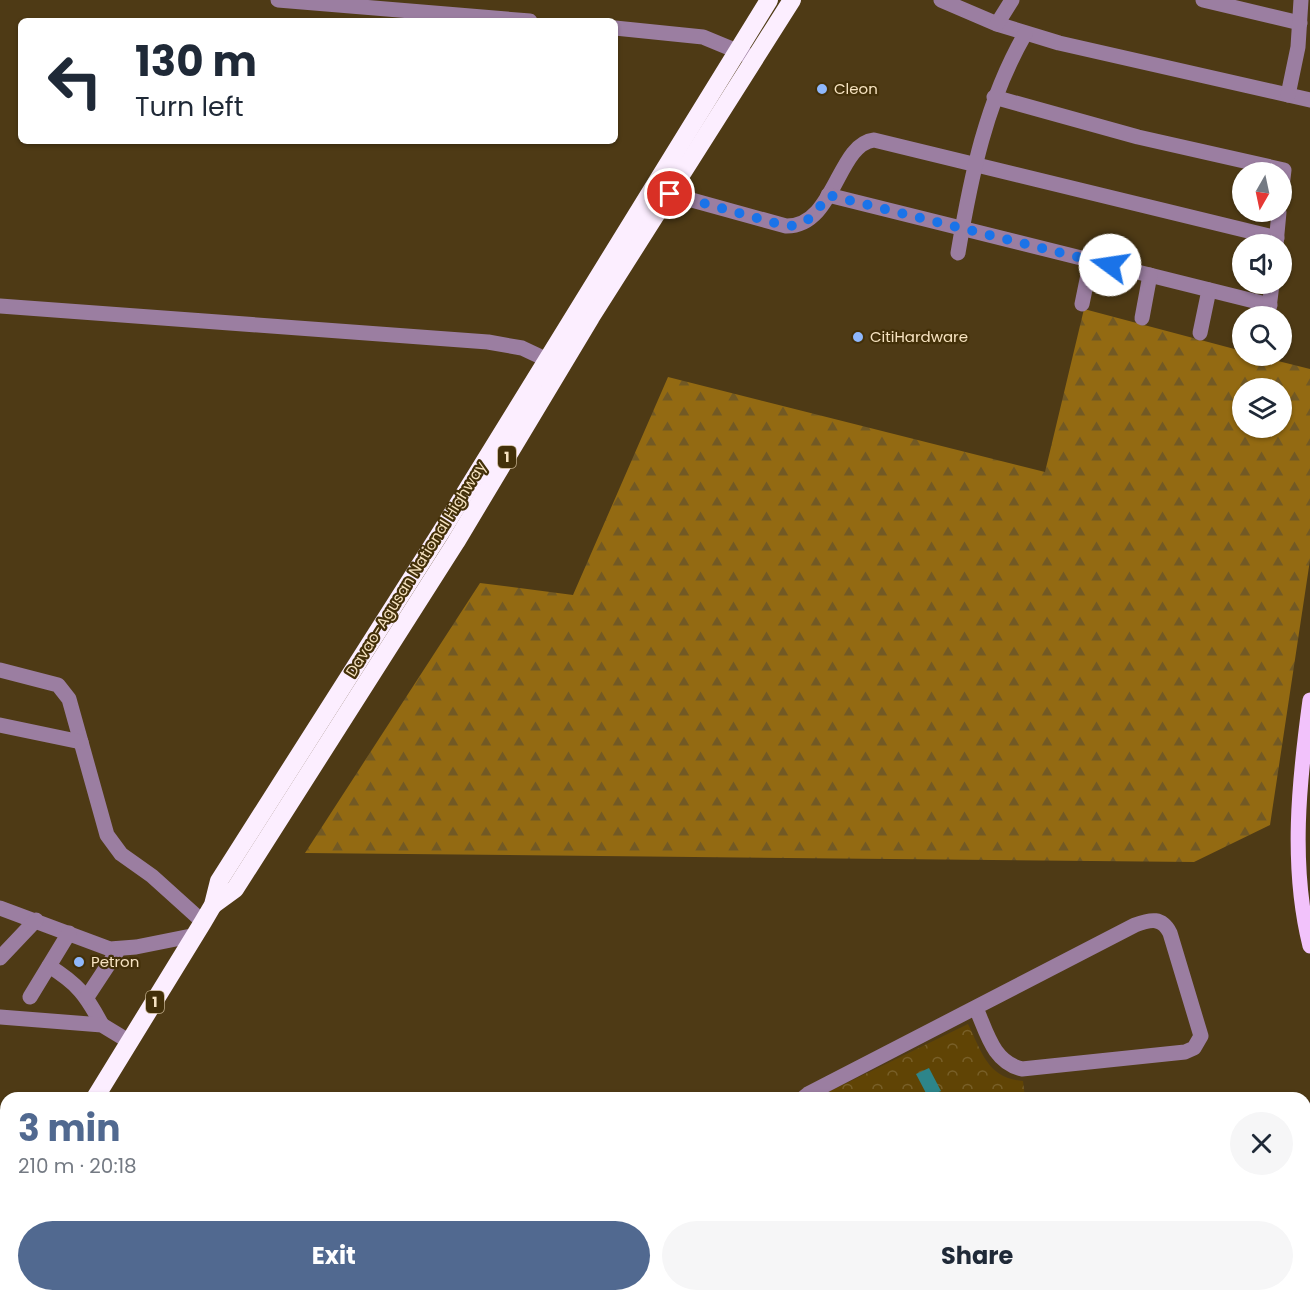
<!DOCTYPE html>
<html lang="en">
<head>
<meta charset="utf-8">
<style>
  :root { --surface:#fff; --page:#f6f6f7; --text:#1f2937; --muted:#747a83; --accent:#516990 }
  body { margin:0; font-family:Poppins,sans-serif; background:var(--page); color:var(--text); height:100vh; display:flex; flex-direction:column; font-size:22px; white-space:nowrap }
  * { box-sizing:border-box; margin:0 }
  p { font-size:20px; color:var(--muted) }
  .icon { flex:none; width:33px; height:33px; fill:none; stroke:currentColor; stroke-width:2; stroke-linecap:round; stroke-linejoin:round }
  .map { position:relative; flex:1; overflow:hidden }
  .panel { position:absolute; left:0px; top:1092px; width:1311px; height:210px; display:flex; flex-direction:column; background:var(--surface); border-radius:18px 18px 0 0; box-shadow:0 2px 4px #0004 }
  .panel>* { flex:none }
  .banner { position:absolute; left:18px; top:18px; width:600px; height:126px; border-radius:9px; box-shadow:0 2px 4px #0004; background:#fff; color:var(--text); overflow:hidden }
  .needle { width:39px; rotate:189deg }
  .controls { position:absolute; left:1232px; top:162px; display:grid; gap:12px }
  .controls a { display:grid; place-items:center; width:60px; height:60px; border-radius:50%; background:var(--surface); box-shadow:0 2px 4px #0004; font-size:30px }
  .pin { position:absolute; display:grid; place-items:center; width:51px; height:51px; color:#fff; margin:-26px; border:3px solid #fff; border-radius:50%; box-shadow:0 2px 6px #0007 }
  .me { position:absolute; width:66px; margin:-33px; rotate:284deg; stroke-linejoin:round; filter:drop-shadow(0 0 4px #0008) }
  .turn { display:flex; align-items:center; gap:21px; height:126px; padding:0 18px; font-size:27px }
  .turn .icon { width:78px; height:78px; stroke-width:2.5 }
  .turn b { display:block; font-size:42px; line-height:51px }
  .round { display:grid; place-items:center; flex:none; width:63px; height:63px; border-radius:32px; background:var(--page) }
  .headline { display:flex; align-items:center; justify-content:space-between; height:102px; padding:0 18px }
  h1 { font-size:36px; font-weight:700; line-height:45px; color:var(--accent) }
  .button { display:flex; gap:12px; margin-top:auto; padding:12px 18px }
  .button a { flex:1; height:69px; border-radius:36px; background:var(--accent); color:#fff; font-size:24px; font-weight:700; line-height:69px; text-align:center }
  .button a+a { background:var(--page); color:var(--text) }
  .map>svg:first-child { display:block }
  .forest { fill:url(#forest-firs); fill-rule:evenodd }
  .park { fill:url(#park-crowns) }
  .water { fill:#2d858a }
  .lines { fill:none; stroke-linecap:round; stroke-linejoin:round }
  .minor { stroke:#9b7ea1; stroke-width:15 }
  .major { stroke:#f2c2fb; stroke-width:15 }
  .highway { stroke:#fceeff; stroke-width:18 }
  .route { stroke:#1a73e8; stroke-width:10; stroke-dasharray:0 18 }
  .poi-dot { fill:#8fb8fd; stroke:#433009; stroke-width:2 }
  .labels { text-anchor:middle; stroke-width:4.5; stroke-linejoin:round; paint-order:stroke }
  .shield { fill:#433009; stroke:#c1ad8a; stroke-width:1.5 }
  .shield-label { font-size:14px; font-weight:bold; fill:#f7e3c1 }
  .poi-label { font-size:15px; fill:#f7e3c1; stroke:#433009; text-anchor:start }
  .street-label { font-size:15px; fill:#f7e3c1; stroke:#433009 }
</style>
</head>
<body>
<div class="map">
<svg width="1310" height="1302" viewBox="0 0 1310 1302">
  <defs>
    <pattern id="forest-firs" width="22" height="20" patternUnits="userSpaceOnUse" patternTransform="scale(1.5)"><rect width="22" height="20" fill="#936a12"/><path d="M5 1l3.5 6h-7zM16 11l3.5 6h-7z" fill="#725924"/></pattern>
    <pattern id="park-crowns" width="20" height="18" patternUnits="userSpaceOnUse" patternTransform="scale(1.5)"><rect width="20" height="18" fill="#604405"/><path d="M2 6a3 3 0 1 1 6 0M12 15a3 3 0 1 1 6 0" fill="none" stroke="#785f28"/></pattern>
  </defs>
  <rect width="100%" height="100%" fill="#4e3a15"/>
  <path class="forest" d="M 1084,309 L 1242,351 L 1242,356 L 1258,356 L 1310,369 L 1310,560 L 1270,825 L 1194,862 L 305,853 L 480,583 L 573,595 L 668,377 L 1045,472 ZM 1242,388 L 1281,388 L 1281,428 L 1242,428 Z"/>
  <g class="park">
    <path d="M 968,1024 C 982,1052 987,1078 1023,1081 L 1025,1098 L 816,1098 Z"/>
    <polygon points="26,1296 172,1296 173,1302 22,1302"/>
  </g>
  <polygon class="water" points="929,1068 941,1091 928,1097 916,1074"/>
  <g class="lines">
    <g class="minor">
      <polyline points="278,0 530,21"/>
      <polyline points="941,0 997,24 1059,43 1310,100"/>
      <polyline points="1203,0 1300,23"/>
      <polyline points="997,24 1012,0"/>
      <polyline points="615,28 703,37 749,56"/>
      <polyline points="1288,95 1298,47 1301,0"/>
      <polyline points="994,97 1138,137 1284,170 1281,196"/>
      <path d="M 670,194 L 786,226 C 835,227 837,144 874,140 L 1277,238"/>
      <polyline points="828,195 1270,305"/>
      <polyline points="1276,244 1279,212"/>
      <path d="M 958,253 C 971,176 986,102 1025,34"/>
      <polyline points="1082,304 1091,260"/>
      <polyline points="0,306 488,342 522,348 556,364"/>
      <polyline points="1268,316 1272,284"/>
      <polyline points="1142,318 1150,275"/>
      <polyline points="1200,333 1209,290"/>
      <polyline points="0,670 58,685 69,699 107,835 121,854 152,876 203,922"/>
      <polyline points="0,725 81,742"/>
      <polyline points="0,908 110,949 136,947 196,935"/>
      <polyline points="0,958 36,920"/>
      <path d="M 49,966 C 78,984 86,995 102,1025"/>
      <polyline points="30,997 69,933"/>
      <polyline points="87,997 118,950"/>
      <polyline points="0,1017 102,1025 130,1042"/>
      <path d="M 803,1098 L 808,1094 L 1135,925 C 1151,919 1162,917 1170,933 L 1201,1036 L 1194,1048 L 1185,1052 L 1022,1069 C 993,1062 987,1033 976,1008"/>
      <polyline points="1305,1113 1310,1110"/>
      <polyline points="202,1296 203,1302"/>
      <polyline points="357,1296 358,1302"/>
      <polyline points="593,1296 594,1302"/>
      <polyline points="695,1296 696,1302"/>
    </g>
    <path class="major" d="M 1310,700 C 1299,781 1290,866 1310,946"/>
    <g class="highway">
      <polyline points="213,905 235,889 456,542 591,317 792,0"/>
      <polyline points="95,1098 203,922 213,905 219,881 441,532 769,0"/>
      <polyline points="0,1246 6,1236"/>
    </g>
  </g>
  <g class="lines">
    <path class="route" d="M 670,194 L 786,226 C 809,226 816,212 828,195 L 1110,265"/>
  </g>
  <g class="poi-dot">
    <circle cx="822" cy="89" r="6"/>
    <circle cx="858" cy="337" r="6"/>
    <circle cx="79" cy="962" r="6"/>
  </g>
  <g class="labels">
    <g class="shield">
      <rect x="498" y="446" width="18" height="22" rx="4.5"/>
      <rect x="146" y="991" width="18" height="22" rx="4.5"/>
    </g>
    <g class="shield-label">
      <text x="507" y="462">1</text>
      <text x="155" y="1007">1</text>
    </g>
    <g class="poi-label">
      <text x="834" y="94">Cleon</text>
      <text x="870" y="342">CitiHardware</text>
      <text x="91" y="967">Petron</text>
    </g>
    <g class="street-label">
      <text transform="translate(416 569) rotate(-58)" y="5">Davao-Agusan National Highway</text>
    </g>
  </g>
</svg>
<div class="controls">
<a><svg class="needle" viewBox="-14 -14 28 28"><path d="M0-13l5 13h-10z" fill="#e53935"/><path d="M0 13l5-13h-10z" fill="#747a83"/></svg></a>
<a><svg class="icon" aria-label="sound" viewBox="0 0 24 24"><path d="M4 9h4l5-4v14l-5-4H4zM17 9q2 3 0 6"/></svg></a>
<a><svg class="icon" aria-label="search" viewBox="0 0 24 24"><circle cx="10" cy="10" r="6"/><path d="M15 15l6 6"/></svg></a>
<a><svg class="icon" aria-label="layers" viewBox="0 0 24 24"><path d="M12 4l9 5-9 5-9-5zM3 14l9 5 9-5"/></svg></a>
</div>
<div class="pin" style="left:670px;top:194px;background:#d93025"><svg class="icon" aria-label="arrive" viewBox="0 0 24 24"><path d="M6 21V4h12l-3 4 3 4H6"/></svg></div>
<svg class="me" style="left:1110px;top:265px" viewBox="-20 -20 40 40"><circle r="19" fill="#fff"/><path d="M0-13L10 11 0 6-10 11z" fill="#1a73e8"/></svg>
<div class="banner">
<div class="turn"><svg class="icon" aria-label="left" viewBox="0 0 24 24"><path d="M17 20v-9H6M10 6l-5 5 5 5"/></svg><div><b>130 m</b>Turn left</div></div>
</div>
<section class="panel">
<div class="headline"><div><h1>3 min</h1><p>210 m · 20:18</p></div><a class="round"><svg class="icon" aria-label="close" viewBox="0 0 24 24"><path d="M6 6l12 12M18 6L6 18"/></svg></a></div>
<div class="button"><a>Exit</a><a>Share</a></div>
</section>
</div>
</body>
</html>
